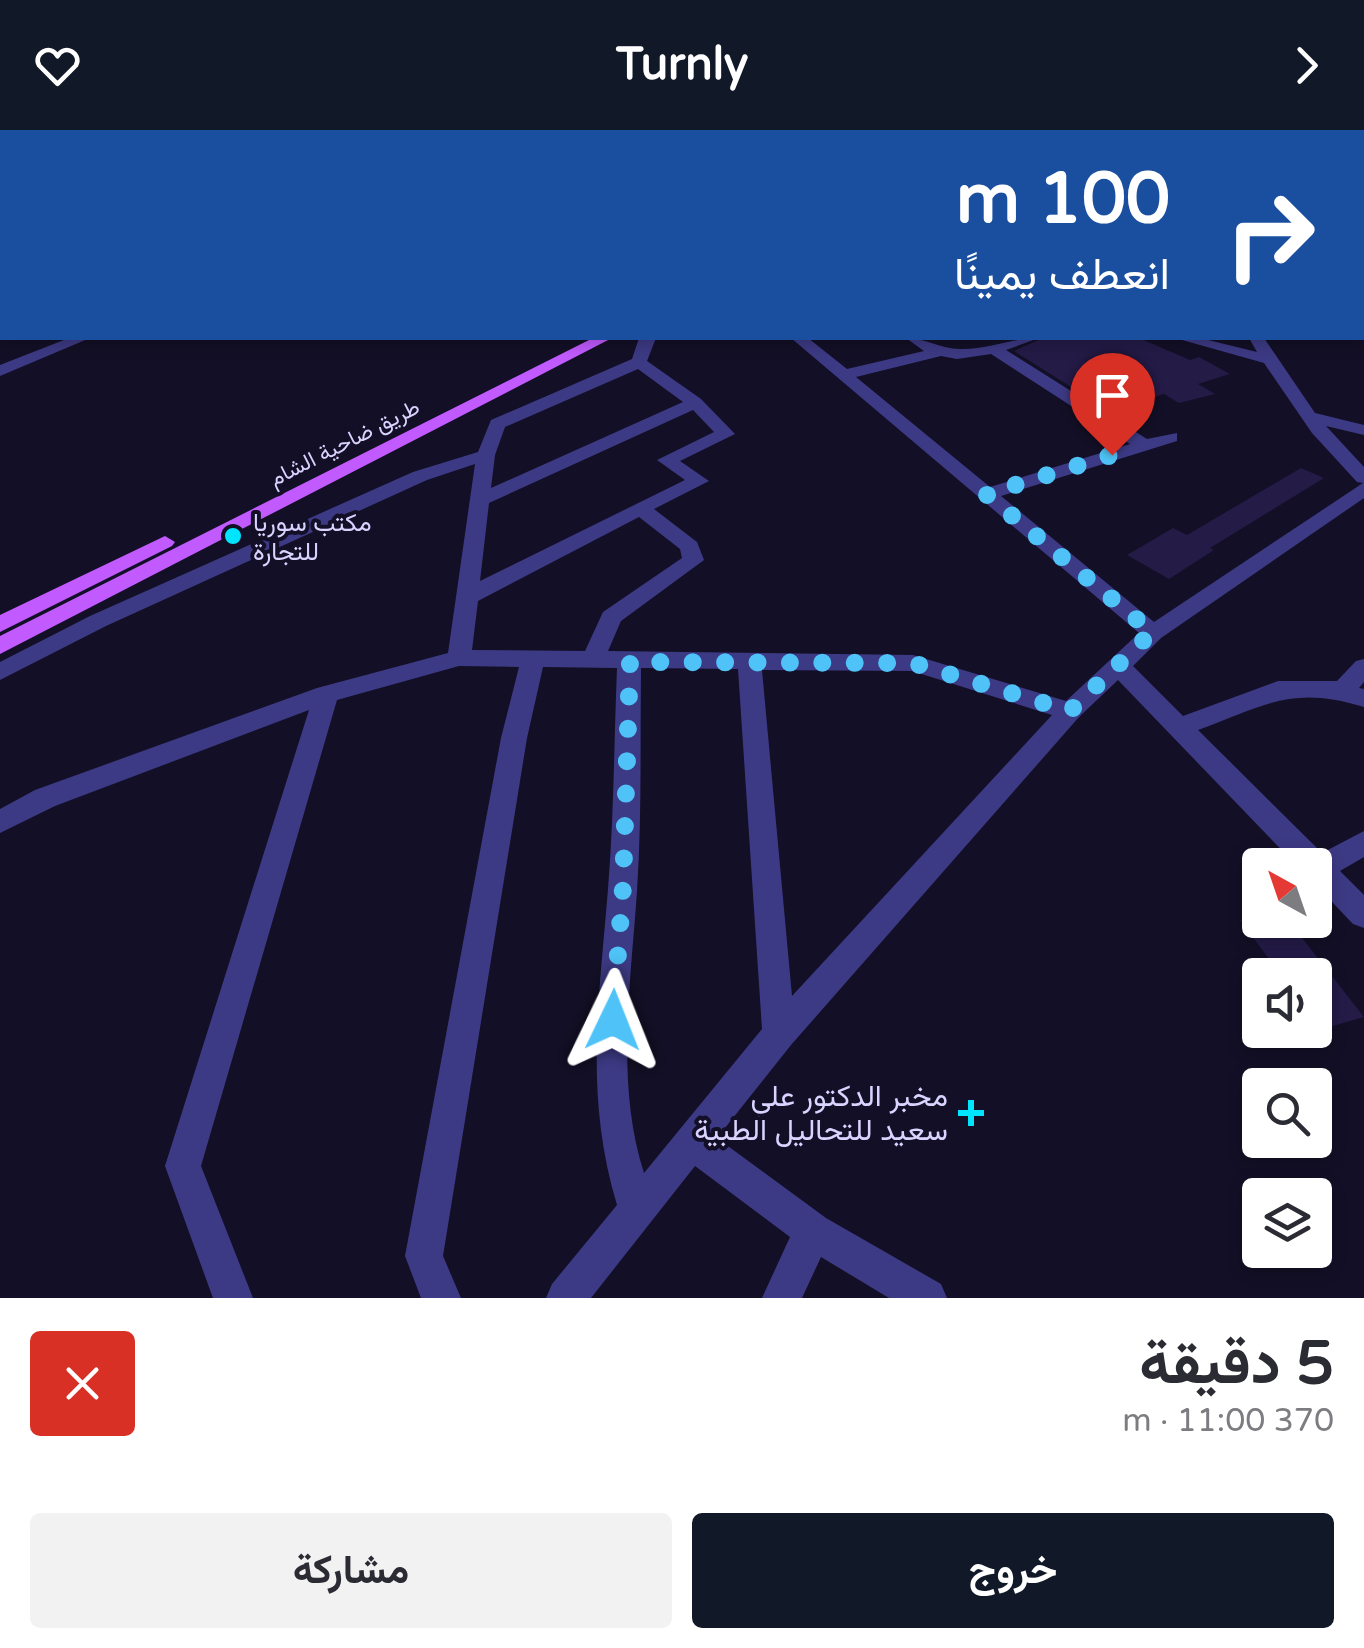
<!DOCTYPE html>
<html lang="ar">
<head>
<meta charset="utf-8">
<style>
  :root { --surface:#fff; --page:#f2f2f3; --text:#2b2b33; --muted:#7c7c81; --accent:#111827 }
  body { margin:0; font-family:"Varela Round",Vazirmatn,sans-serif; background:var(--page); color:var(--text); direction:rtl; height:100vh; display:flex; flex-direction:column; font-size:38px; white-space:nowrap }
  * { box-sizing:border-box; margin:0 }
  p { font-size:32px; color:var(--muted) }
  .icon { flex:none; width:55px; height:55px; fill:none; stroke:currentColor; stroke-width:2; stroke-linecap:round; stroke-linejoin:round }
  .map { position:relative; height:1168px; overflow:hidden; direction:ltr }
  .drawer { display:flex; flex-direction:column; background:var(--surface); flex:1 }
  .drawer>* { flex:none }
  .hud { position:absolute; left:0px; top:0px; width:1365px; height:210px; box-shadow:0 5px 15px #0003; direction:rtl; background:#1a4fa0; color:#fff; overflow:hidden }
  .needle { width:65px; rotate:320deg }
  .controls { position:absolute; left:1242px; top:718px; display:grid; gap:20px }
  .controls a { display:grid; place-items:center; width:90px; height:90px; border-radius:10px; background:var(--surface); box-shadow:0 5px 15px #0003; font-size:50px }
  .pin { position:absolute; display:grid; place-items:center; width:85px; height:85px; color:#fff; margin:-102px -42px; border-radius:50% 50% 50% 0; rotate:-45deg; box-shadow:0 0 10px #0007 }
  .pin .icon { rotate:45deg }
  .me { position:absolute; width:110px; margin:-55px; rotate:2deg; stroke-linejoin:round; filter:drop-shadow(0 0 8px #0008) }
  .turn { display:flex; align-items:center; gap:35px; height:210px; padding:0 30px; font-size:45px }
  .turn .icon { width:130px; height:130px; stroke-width:2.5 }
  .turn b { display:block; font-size:70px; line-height:85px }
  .round { display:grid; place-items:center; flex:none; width:105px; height:105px; border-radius:10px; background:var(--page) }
  .summary { display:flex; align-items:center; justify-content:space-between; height:170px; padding:0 30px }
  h1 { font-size:60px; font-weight:700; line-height:75px }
  .cta { display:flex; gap:20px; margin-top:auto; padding:20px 30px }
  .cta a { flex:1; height:115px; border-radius:10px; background:var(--accent); color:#fff; font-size:40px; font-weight:700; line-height:115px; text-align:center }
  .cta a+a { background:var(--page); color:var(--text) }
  header { display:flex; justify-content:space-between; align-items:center; height:130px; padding:0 30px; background:var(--accent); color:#fff; font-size:45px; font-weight:700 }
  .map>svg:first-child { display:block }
  .building { fill:#241b47 }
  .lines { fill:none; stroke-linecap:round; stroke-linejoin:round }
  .minor { fill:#3d3a85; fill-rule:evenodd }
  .major { fill:#c25bff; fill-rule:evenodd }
  .route { stroke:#4fc3f7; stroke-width:18; stroke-dasharray:0 32.4 }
  .poi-dot { fill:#00e5ff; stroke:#130f26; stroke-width:4 }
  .labels { text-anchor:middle; stroke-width:8; stroke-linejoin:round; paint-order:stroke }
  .far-street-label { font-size:22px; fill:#d9d4ff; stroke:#130f26 }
  .poi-label { font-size:25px; fill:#d9d4ff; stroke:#130f26; text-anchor:start }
  .near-poi-label { font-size:30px; fill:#d9d4ff; stroke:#130f26; text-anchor:end }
</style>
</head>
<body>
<header><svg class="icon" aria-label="forward" viewBox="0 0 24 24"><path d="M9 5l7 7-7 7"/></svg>Turnly<svg class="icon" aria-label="heart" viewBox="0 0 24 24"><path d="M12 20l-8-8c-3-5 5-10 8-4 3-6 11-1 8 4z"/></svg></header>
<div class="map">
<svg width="1364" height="1168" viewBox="0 0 1364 1168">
  <rect width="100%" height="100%" fill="#130f26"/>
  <g class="building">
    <polygon points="1043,208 1139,208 1190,230 1199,227 1230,244 1198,254 1215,264 1179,273 1164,264 1123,276 1100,261 1085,266 1014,221"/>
    <polygon points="1301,338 1324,348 1210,418 1214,420 1169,449 1127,425 1173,398 1187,405"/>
    <polygon points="1240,790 1288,790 1364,887 1322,899 1315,891 1315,845 1281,845"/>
  </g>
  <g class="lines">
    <g class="minor">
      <polygon points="1152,0 1170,0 1171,2 1155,2"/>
      <rect x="1284" y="0" width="10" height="2"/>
      <polygon points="1362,11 1364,11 1362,24"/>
      <rect x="0" y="21" width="2" height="6"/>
      <rect x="1362" y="70" width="2" height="8"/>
      <polygon points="2,71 2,79 0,80 0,72"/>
      <rect x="1362" y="111" width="2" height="8"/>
      <rect x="1362" y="161" width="2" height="8"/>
      <polygon points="2,183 2,193 0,194 0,184"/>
      <polygon points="69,208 90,208 0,246 0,235"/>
      <path d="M 639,208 L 656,208 L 647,231 L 701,269 L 735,304 L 680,331 L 709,351 L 654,379 L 697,412 L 704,430 L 621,491 L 608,521 L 913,525 L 1066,571 L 1139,503 L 791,208 L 808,208 L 847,239 L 924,221 L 906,208 C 926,208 940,219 960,219 C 987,220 1011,208 1039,208 L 1006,220 L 1147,309 L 1177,303 L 1177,311 L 1001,366 L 1154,492 L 1363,353 L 1357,352 L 1312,303 L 1264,233 L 1175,208 L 1200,208 L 1257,222 L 1249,208 L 1264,208 L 1315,283 L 1364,295 L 1364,305 L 1326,296 L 1364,337 L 1364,368 L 1161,508 L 1133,536 L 1183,586 L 1278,551 L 1337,551 L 1356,531 L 1364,529 L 1364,552 L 1359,558 L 1364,559 L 1364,577 C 1292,555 1265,575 1198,600 L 1322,723 L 1364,701 L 1364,727 L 1340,741 L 1364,765 L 1364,798 L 1353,794 L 1315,754 L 1315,735 L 1296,735 L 1118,550 L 1079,587 L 791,915 L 717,1008 L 826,1088 L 941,1154 L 947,1168 L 889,1168 L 821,1127 L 802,1168 L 762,1168 L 790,1107 L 695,1036 L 591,1168 L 546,1168 L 552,1154 L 617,1075 C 584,966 599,870 608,759 C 614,685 614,611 617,538 L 543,537 L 527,608 L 443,1126 L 461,1168 L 421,1168 L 405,1126 L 501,608 L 519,537 L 459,536 L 337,570 L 201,1036 L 253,1168 L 213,1168 L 165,1036 L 309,580 L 55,676 L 0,703 L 0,679 L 35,660 L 317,558 L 448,523 L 475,334 L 427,350 L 106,496 L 0,550 L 0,532 L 90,486 L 413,342 L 478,322 L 491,290 L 632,229 ZM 991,224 L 1130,314 L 990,357 L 856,247 L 941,226 L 957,229 ZM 638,239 L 683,272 L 491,358 L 495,325 L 505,297 ZM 693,280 L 714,302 L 657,330 L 685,350 L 480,451 L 489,373 ZM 639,387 L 680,419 L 682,428 L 603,482 L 585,521 L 472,520 L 478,471 ZM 641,538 L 738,539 L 762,899 L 644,1043 C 615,953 631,852 637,761 C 642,687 640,612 641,538 ZM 762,540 L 912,541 L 1052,585 L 792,866 Z"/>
    </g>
    <g class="major">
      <polygon points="593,208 612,208 0,524 0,506"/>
      <polygon points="165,406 175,412 172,416 0,502 0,485"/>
    </g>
  </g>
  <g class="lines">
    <polyline class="route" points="613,890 623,757 630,532 913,533 1070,581 1152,502 986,364 1112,325"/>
  </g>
  <g class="poi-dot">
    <circle cx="233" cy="406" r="10"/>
    <path d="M966 968h10v10h10v10h-10v10h-10v-10h-10v-10h10z"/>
  </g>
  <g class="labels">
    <g class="far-street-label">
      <text transform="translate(344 312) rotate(-27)" y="8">طريق ضاحية الشام</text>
    </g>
    <g class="poi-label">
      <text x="253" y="401">مكتب سوريا<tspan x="253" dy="29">للتجارة</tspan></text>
    </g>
    <g class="near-poi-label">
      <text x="948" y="976">مخبر الدكتور علي<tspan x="948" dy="34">سعيد للتحاليل الطبية</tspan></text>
    </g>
  </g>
</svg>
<div class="controls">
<a><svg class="needle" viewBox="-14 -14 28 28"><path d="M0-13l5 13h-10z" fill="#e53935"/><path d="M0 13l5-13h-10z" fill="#7c7c81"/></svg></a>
<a><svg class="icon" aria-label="sound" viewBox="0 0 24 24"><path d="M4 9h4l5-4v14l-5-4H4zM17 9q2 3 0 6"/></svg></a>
<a><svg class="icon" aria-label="search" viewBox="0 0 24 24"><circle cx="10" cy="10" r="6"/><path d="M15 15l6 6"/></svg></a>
<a><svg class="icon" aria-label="layers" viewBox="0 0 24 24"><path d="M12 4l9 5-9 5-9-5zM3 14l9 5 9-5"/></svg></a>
</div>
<div class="pin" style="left:1112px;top:325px;background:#d93025"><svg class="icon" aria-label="arrive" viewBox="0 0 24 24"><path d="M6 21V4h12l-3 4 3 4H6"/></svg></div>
<svg class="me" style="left:613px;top:890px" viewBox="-20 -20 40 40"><path d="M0-17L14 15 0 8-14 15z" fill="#4fc3f7" stroke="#fff" stroke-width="4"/></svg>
<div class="hud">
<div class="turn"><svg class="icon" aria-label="right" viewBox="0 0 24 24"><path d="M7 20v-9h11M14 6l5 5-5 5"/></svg><div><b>100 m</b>انعطف يمينًا</div></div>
</div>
</div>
<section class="drawer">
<div class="summary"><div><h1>5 دقيقة</h1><p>370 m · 11:00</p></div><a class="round" style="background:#d93025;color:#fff"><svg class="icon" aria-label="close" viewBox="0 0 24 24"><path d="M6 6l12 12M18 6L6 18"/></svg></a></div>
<div class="cta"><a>خروج</a><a>مشاركة</a></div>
</section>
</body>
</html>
